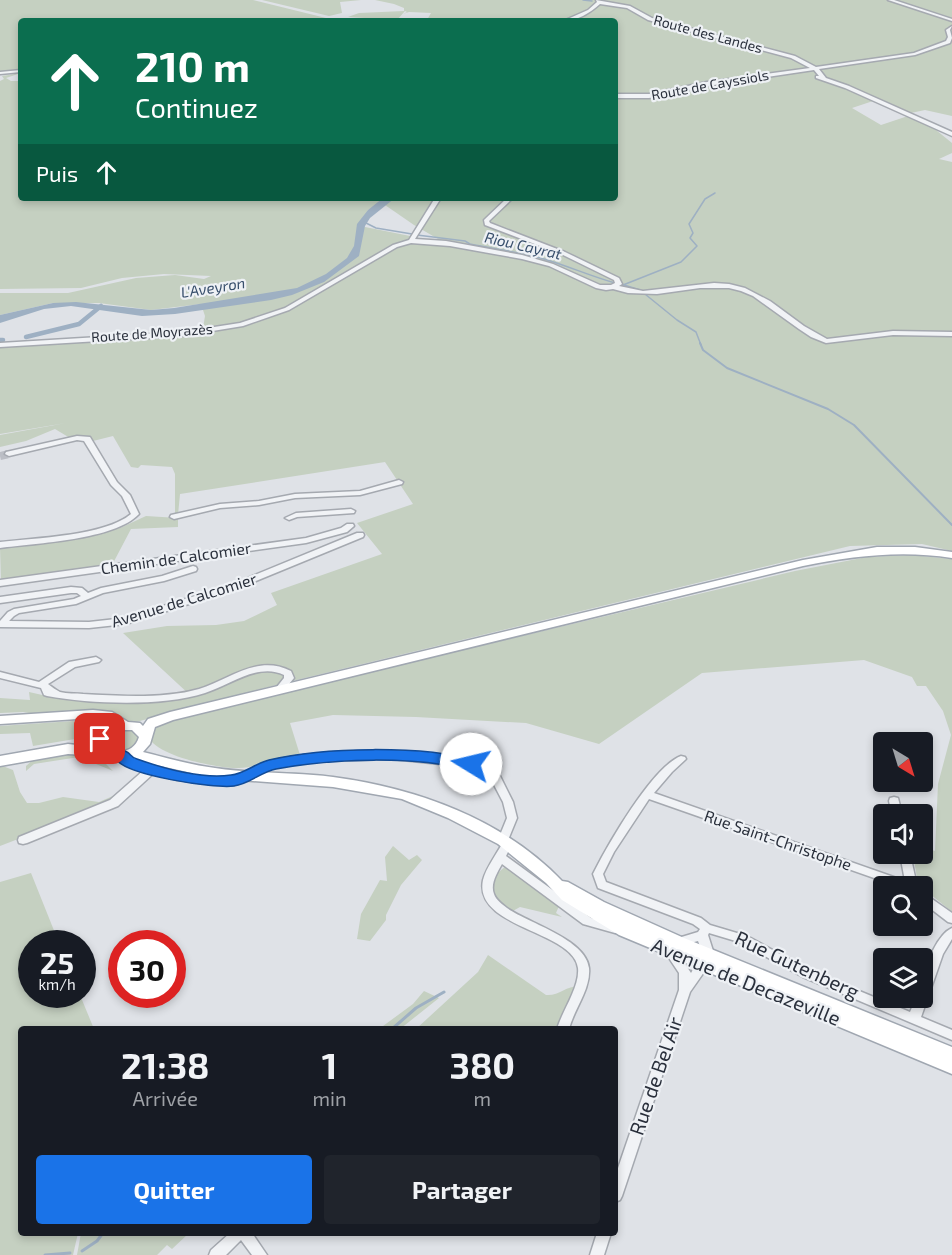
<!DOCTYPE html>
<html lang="fr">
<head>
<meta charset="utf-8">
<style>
  :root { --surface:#171b24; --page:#20242c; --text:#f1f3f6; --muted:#9ea1a6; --accent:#1a73e8 }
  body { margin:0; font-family:"Exo 2",sans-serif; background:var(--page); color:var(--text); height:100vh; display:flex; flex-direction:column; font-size:22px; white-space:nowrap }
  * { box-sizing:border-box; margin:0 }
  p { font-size:20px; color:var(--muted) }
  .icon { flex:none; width:33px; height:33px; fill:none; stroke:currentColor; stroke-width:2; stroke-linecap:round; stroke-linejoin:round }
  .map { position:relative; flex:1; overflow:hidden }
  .side { position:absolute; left:18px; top:1026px; width:600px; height:210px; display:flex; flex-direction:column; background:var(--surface); border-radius:6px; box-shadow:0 3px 9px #0003 }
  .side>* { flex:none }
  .hud { position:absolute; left:18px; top:18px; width:600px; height:183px; border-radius:6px; box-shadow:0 3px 9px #0003; background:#0b6e4f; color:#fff; overflow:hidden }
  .needle { width:39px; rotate:142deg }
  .tools { position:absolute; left:873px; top:732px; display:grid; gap:12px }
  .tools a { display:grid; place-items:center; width:60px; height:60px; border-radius:6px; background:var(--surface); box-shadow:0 3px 9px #0003; font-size:30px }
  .speed { position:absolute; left:18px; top:930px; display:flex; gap:12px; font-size:30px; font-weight:700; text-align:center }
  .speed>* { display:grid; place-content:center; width:78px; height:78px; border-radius:50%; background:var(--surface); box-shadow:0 3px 9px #0003; line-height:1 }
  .speed small { font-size:15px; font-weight:400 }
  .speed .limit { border:9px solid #d22; background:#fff; color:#111 }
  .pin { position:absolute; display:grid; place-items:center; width:51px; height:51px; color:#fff; margin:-26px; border-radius:12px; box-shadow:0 3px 9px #0006 }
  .me { position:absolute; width:66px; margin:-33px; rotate:279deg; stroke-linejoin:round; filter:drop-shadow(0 0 4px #0008) }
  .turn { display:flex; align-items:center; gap:21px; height:126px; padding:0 18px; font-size:27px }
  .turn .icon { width:78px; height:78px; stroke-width:2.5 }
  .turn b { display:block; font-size:42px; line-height:51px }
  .then { display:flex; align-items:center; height:57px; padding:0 18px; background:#0003; gap:12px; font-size:22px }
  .eta { display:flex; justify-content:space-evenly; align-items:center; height:102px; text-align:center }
  .eta b { font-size:36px; font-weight:700; line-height:42px }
  .cta { display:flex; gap:12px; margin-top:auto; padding:12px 18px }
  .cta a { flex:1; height:69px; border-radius:6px; background:var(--accent); color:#fff; font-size:24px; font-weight:700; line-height:69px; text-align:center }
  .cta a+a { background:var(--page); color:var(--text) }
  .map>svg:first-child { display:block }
  .green { fill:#c5d0c1; fill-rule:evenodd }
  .water { fill:#9eb0c3 }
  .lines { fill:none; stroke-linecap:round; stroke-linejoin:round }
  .stream-far2 { stroke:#9eb0c3; stroke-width:1.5 }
  .stream-far1 { stroke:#9eb0c3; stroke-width:2 }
  .stream { stroke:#9eb0c3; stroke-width:3 }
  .canal { stroke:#9eb0c3; stroke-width:4.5 }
  .minor-tunnel { stroke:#bbbec5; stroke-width:8; stroke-dasharray:8 4; stroke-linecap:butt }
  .minor-casing { stroke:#a5a9b0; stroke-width:3 }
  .major-casing { stroke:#a0a7b1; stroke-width:3 }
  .minor { fill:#f1f3f6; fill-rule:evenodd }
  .major { fill:#fff; fill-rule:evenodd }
  .route { fill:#1a73e8; stroke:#114b97; stroke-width:1.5 }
  .labels { text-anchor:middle; stroke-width:4.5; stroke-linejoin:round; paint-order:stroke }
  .far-street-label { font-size:14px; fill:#2a303c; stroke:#eef1f5 }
  .far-water-label { font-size:15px; font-style:italic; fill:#384f6c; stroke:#eef1f5 }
  .street-label { font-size:16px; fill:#2a303c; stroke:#eef1f5 }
  .near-street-label { font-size:20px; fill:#2a303c; stroke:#eef1f5 }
</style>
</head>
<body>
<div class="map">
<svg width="952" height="1255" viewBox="0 0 952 1255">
  <rect width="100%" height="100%" fill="#dfe2e7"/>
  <g class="green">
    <polygon points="0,0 253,0 326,18 314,21 21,21 21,71 0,72"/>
    <polygon points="262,0 361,0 340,2 342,13 329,16"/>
    <path d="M 375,0 L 952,0 L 952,116 L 925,110 L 906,114 L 873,101 L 852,108 L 881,125 L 908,116 L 936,130 L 952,143 L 952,153 L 939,159 L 952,162 L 952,551 L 922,544 L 850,546 L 280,684 L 136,722 C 121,722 113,712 99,710 L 35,714 L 23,712 L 0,713 L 0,698 L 30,700 L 29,692 C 79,704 141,708 191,696 L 123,633 L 167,626 L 216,625 L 244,621 L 277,605 L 271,593 L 382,554 L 357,523 L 413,504 L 385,462 L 180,494 L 178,515 L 175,515 L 175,474 L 172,467 L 141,465 L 138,468 L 131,467 L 113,436 L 93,441 L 83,436 L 70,438 L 55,429 L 26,441 L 0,447 L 0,435 L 66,423 L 0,434 L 0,348 L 202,334 L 205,316 L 201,304 L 151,310 L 99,303 L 53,303 L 0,315 L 0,293 L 68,293 L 136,278 L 175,275 L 204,279 L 211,276 L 164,274 L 122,278 L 81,288 L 0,289 L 0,81 L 4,79 L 2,76 L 21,73 L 6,78 L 11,81 L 21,81 L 21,198 L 615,198 L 615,21 L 429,21 L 427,20 L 431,13 L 409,12 L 403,14 L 407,12 L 405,11 L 397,20 L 348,17 L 359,13 L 404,11 L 404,8 L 394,4 ZM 385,205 L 414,225 L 445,243 L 365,227 L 357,232 L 368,210 Z"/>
    <polygon points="146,516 178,518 178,527 131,529 111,567 1,582 0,547 104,532 120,528"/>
    <path d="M 911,555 L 952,559 L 952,912 L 918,884 L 913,854 L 922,854 L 923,847 L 935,851 L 938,784 L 951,735 L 943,711 L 926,686 L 917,686 L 912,677 L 864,660 L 702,673 L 599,744 L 526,723 L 416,717 L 333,715 L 290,723 L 300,755 C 280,759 259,767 239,768 C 220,769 155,756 149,737 L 155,725 L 190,715 L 795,571 L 867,557 Z"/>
    <polygon points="73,721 80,723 82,727 75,735 75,739 33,746 30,733 0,734 0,726"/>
    <polygon points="129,728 138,733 140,741 129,752 106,750 104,739 112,731"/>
    <polygon points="70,754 88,755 102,760 113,771 79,757 34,764 26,771 26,766 34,759"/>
    <polygon points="0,765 13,770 20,792 27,803 39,803 63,797 99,802 113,796 120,798 114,802 0,846"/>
    <polygon points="393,846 409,860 417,855 422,860 401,885 386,915 386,920 370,941 357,939 361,914 380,880 387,881 385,857"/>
    <path d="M 507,866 L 559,906 L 556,913 L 562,917 L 520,907 L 511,912 C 507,908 500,904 496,899 C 487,887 495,872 507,866 Z"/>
    <polygon points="31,873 59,943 32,944 32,994 80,995 94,1029 21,1029 21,1233 78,1233 73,1255 0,1255 0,882"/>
    <path d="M 488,955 L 546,995 C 559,996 566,986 579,986 L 555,1029 L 416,1029 L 478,972 Z"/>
    <polygon points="424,991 439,998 400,1029 379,1029 413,1004"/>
    <polygon points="81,1233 186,1233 188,1234 172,1249 167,1245 157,1255 77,1255"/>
  </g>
  <polygon class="water" points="383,198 395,198 370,218 365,226 359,256 324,282 292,295 271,300 175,314 142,316 71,306 44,309 0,323 0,315 53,303 76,302 151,310 174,308 297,288 326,274 347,258 354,246 357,224 368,210"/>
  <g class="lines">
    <g class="stream-far2">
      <polyline points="583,0 592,1"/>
      <polyline points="364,222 376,228 412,234"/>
      <path d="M 417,235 L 465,241 L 470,244 C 494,249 520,252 544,259 C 568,266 590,276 615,283"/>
      <polyline points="621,284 640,290 677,320 696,332 701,345"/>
      <polyline points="623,285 681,262 697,246 690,238 693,233 689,224 705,199 715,193"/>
    </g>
    <polyline class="stream-far1" points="700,343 703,350 727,368 828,409 854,425 952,525"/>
    <g class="stream">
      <polyline points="392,1029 416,1008 444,992"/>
      <polyline points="82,1251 97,1241 103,1233"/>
      <polyline points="45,1255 70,1253"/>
    </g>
    <g class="canal">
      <polyline points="26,337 79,324 101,306"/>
      <polyline points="0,340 3,340"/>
    </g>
    <polyline class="minor-tunnel" points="0,456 9,454"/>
    <defs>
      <g id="minor">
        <path d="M 596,0 L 630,6 L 652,18 L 795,56 L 816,67 L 914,53 L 946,41 L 948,37 L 946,30 L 952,26 L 950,30 L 952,38 L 950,43 L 915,55 L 819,69 L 826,78 L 849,86 L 952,132 L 952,136 L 845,88 L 816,78 L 816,76 L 819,76 L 814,70 L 707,86 L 649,98 L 615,98 L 615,94 L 649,94 L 707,82 L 810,68 L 791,58 L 648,20 L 627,8 L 600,4 C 590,13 577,21 563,21 L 588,10 L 597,2 Z"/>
        <polygon points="888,0 894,0 952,19 952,21"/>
        <polygon points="21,70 21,72 0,74 0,72"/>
        <polygon points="435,198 441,198 415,239 446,241 522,255 553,264 600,285 611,285 615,283 614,280 561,254 485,225 484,220 507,198 513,198 489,221 490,223 565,252 619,278 622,284 619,286 643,291 714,283 729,284 745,288 770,301 804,326 827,339 893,331 952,332 952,336 893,335 826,343 811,337 799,329 753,296 741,291 729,288 700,288 657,294 628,293 613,289 606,290 596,288 549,266 522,259 450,246 411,243 397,247 289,310 243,326 182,336 0,347 0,343 182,332 240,323 285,308 393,245 409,240"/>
        <path d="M 77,436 L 90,437 L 117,482 L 130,495 L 139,514 C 115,540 36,543 0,548 L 0,542 C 35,538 105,536 131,514 L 122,496 L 111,485 L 84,441 L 77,440 L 9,456 L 5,454 L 6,452 Z"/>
        <polygon points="399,480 403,482 402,484 360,495 295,498 259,505 220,508 174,519 170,517 171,515 220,504 259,501 295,494 360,491"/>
        <polygon points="351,509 355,511 354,513 297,517 289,520 285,518 296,513"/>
        <polygon points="347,524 353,524 354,526 347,532 306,543 0,586 0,580 306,538 341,528"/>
        <polygon points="357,533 363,533 364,535 363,537 239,588 126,624 89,628 0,627 0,621 8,612 14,609 74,599 81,596 77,593 71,593 0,603 0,597 71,587 82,588 88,593 101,588 162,576 193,566 196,567 197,569 196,571 164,581 103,593 76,604 19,613 14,616 9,621 89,622 125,618 233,584"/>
        <path d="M 96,657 L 101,660 L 99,662 L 75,667 L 48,684 C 52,687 56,690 60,692 C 67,694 76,693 83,694 C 119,696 165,699 199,689 C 230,679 258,654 291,671 L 294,678 L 284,690 L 281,691 L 276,688 L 284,678 L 284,675 C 258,662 229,686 205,693 C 161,707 92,704 47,696 L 44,695 L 41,688 L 0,678 L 0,672 L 39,682 L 69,662 Z"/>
        <path d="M 122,753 L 126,754 L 127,757 L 133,760 L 177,772 L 233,777 L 265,763 L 305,755 L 393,753 L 454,758 L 471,761 L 500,776 L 513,802 L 517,818 L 508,840 L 512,844 L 506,856 L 591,918 L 619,926 L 621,929 L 619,932 L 615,933 L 583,924 L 502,864 C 497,873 490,884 494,894 C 496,900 502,904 507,908 C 528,923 586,939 589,968 C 591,989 574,1009 569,1029 L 557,1029 C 562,1011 580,987 578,968 C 574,931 473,928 483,880 C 486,868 496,855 502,844 L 498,840 L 507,818 L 503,802 L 492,781 L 468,767 L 393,759 L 305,761 L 271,768 L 234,785 L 177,780 L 154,773 L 118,806 L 27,843 L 23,844 L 19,843 L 18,840 L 19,837 L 110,800 L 144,770 C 134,768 121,767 117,756 L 118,754 Z"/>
        <path d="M 681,756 L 685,757 L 686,759 L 672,772 L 654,793 L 905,881 L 900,854 L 910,854 L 917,886 L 897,886 L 649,799 L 614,852 L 603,874 L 606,882 L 701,918 L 710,925 L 747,936 L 811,971 L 910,1012 L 916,998 L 922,998 C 922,991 922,984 923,978 C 926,963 938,934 952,928 L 952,939 L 943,954 L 921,1017 L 952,1030 L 952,1040 L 803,977 L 739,942 L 709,933 L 708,935 L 714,954 L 712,957 L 708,959 L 704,957 L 698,941 L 679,946 L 675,945 L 673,942 L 675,939 L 698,932 L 700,929 L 693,924 L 598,888 L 593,874 C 607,846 652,767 681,756 Z"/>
        <polygon points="894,797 898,798 902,814 892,814 889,801 890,798"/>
        <polygon points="922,892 952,913 952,923 948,922 922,902"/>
        <path d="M 671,947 L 675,949 L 691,973 C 695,967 698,959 707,962 L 709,965 L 690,992 L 622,1196 L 620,1200 L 615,1202 L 615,1177 L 679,990 L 679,973 L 665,952 L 667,949 Z"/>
        <polygon points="230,1233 252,1233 267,1255 252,1255 241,1240 226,1255 209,1255 211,1250"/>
        <polygon points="597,1233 611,1233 604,1255 590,1255"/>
      </g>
      <path id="major" d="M 877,547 L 915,547 L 952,552 L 952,558 C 901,550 853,556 803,566 L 173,720 L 155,727 L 150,744 L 143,752 C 167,758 191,765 215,768 C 254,774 294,772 333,777 C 416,788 503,819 562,881 L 568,882 L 604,902 L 684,938 L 952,1047 L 952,1074 L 619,935 L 562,900 L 546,883 L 498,844 L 448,818 L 402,799 L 333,787 L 214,778 L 130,759 L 120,761 L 103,756 L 68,754 L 0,766 L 0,756 L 68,744 L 94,747 L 92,744 L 99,731 L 113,724 L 104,719 L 93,718 L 0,724 L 0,716 L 93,710 L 112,712 L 128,722 L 140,723 L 143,726 L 148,719 L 170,712 L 803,560 ZM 122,730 L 132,730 L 139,737 C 135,750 124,753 112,750 L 106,744 L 109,737 Z"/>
    </defs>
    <use href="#minor" class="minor-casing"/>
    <use href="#major" class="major-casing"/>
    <use href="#minor" class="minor"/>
    <use href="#major" class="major"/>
  </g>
  <path class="route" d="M 100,734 L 106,735 L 109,748 C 114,749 122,749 127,752 C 131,754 131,758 137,759 C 165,769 201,779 231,775 C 244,774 256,763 269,760 C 322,747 424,745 477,761 L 479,764 L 471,770 C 412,756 336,758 276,769 C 261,772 249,784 234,786 C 214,789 125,775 116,759 L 98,755 L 92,744 L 95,735 Z"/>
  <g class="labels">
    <g class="far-street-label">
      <text transform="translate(708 34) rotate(15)" y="5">Route des Landes</text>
      <text transform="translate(710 85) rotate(-10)" y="5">Route de Cayssiols</text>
      <text transform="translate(152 333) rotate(-4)" y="5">Route de Moyrazès</text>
    </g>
    <g class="far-water-label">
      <text transform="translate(523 246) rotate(13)" y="5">Riou Cayrat</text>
      <text transform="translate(213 288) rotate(-9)" y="5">L'Aveyron</text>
    </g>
    <g class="street-label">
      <text transform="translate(176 558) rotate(-8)" y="6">Chemin de Calcomier</text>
      <text transform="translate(184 600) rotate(-17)" y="6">Avenue de Calcomier</text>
      <text transform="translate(778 840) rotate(19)" y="6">Rue Saint-Christophe</text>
    </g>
    <g class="near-street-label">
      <text transform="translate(797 965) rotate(25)" y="7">Rue Gutenberg</text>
      <text transform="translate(746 982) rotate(22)" y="7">Avenue de Decazeville</text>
      <text transform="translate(656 1076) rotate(-71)" y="7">Rue de Bel Air</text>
    </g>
  </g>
</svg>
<div class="tools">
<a><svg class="needle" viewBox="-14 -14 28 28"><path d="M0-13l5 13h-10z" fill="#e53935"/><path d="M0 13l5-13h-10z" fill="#9ea1a6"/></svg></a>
<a><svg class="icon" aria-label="sound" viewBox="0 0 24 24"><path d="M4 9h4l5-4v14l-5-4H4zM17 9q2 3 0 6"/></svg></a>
<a><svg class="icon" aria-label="search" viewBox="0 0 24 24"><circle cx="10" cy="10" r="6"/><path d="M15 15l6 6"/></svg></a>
<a><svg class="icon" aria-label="layers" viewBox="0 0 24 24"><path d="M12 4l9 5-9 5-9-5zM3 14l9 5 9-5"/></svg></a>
</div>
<div class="speed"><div>25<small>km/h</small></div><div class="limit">30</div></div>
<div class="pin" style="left:100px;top:739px;background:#d93025"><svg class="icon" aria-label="arrive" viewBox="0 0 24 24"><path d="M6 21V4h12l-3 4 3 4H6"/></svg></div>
<svg class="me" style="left:471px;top:764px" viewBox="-20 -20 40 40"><circle r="19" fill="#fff"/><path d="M0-13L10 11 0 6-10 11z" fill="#1a73e8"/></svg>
<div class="hud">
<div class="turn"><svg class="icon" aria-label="ahead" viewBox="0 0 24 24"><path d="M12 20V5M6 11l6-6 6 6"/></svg><div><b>210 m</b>Continuez</div></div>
<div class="then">Puis<svg class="icon" aria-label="ahead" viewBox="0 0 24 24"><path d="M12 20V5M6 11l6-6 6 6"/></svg></div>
</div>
<section class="side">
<div class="eta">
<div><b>21:38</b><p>Arrivée</p></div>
<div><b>1</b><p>min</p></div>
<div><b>380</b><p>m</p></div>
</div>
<div class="cta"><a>Quitter</a><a>Partager</a></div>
</section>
</div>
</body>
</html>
